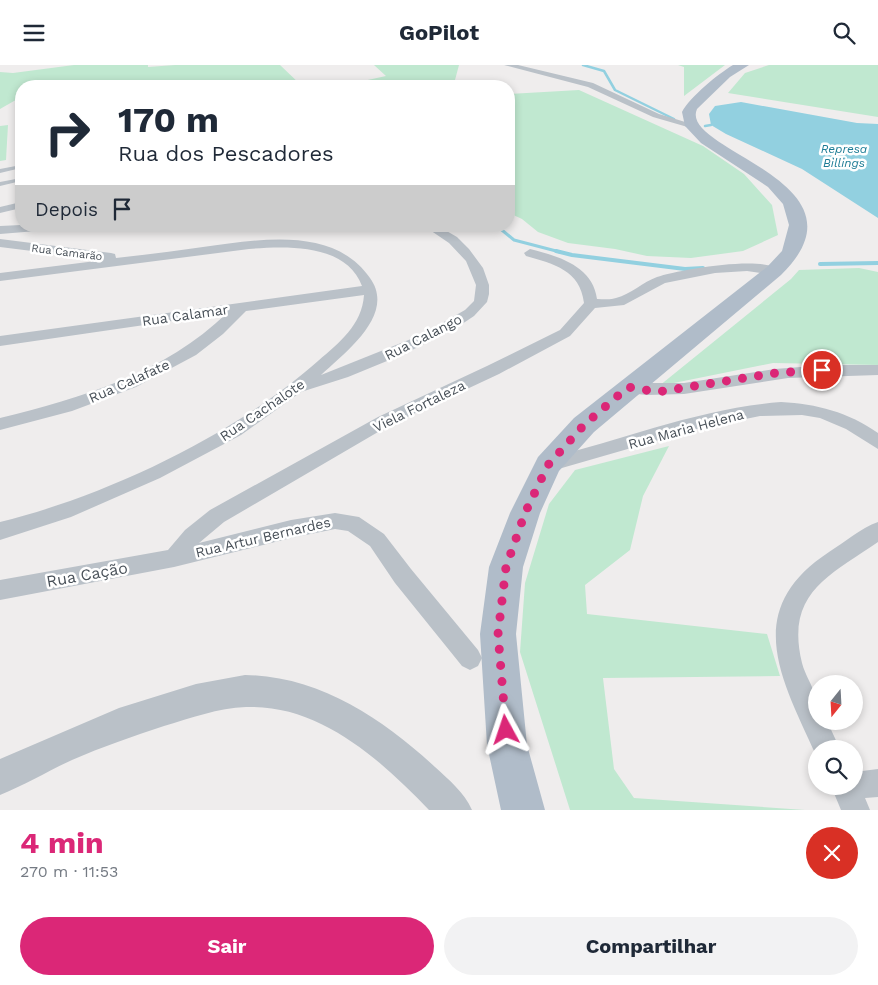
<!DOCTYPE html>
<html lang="pt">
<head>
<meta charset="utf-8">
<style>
  :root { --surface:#fff; --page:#f2f2f3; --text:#1f2937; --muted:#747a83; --accent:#db2777 }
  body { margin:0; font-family:"Work Sans",sans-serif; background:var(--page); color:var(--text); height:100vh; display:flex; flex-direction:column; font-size:19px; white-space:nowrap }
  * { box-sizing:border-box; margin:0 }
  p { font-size:16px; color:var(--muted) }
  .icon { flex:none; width:28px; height:28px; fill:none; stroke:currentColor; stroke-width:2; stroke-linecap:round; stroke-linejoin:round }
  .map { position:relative; height:745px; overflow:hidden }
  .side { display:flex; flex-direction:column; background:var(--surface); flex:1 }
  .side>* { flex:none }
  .banner { position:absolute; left:15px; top:15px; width:500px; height:152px; border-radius:20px; box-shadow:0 2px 8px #0003; background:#fff; color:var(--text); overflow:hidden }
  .needle { width:32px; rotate:198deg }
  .tools { position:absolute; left:808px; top:610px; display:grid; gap:10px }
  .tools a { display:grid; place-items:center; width:55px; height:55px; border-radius:50%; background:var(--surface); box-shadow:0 2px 8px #0003; font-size:25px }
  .pin { position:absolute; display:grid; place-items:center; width:42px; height:42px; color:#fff; margin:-21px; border:2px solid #fff; border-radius:50%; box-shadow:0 1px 5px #0007 }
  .me { position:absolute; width:55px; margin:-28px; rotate:355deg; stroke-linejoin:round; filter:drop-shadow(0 0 4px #0008) }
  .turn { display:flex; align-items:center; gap:18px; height:105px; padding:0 20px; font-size:22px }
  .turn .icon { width:65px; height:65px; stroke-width:2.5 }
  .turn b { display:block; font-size:35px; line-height:42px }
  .then { display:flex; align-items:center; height:48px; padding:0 20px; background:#0003; gap:10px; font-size:19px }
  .round { display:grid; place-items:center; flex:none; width:52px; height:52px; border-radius:26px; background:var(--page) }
  .summary { display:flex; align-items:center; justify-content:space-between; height:85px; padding:0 20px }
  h1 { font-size:30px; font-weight:700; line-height:38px; color:var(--accent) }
  .action { display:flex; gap:10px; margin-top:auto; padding:10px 20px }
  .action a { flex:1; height:58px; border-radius:30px; background:var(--accent); color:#fff; font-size:20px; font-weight:700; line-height:58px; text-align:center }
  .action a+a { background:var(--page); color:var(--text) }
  header { display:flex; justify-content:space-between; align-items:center; height:65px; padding:0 20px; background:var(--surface); font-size:22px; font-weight:700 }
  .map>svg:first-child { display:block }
  .green { fill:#c0e8d0 }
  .water { fill:#92d0e0 }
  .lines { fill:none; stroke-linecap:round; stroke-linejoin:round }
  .stream-far2 { stroke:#92d0e0; stroke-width:2.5 }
  .stream-far1 { stroke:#92d0e0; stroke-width:3 }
  .stream { stroke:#92d0e0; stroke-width:4 }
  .service { fill:#bac1c8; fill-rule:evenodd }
  .minor { fill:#bac1c8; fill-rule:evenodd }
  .tertiary { fill:#bac1c8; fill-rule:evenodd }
  .primary { fill:#b0bcc9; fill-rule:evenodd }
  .route { stroke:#db2777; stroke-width:9; stroke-dasharray:0 16.2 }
  .labels { text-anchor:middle; stroke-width:5; stroke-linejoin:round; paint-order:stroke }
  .far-street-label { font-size:11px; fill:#485058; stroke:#fff }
  .far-water-label { font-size:12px; font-style:italic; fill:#1d7c95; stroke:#fff }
  .street-label { font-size:14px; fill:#485058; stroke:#fff }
  .near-street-label { font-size:16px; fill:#485058; stroke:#fff }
</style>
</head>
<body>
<header><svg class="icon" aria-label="menu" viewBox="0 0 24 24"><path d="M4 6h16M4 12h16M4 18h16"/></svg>GoPilot<svg class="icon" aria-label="search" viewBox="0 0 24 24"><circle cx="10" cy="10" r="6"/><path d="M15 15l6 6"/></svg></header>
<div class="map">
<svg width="878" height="745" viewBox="0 0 878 745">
  <rect width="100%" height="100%" fill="#efeded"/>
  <g class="green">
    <polygon points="74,0 148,0 148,2 175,0 280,0 302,21 21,21 21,32 0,44 0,7 13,8"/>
    <polygon points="374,0 459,0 455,15 459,21 340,21 386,11"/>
    <polygon points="678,0 725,0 684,31 684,2"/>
    <polygon points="769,0 878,0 878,52 728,28 745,8"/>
    <polygon points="579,25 703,81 744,109 772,140 778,170 743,186 691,193 647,191 615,184 568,178 538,167 522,154 509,148 509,29"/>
    <polygon points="8,60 6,95 0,96 0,61"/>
    <polygon points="859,203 878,207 878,300 773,298 659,321 791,214 799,205"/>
    <polygon points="669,381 643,431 630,485 585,520 587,549 767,569 780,611 603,613 614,704 634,733 805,745 570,745 520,587 525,518 549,439 575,405"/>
  </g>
  <polygon class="water" points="741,37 857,58 878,59 878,153 802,104 726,69 711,60 709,49 715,41"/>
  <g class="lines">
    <g class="stream-far2">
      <polyline points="583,0 604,6 615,25 674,54"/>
      <polyline points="705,61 711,60"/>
    </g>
    <polyline class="stream-far1" points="497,161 514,175 560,187"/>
    <g class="stream">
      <polyline points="556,186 572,190 685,204 703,203"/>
      <polyline points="820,199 878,198"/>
    </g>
    <g class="service">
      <polygon points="21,100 21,103 0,108 0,104"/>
      <polygon points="21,113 21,116 0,121 0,117"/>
    </g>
    <g class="minor">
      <polygon points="504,0 518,0 593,18 659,49 695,60 691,63 653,52 588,22"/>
      <polygon points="21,137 21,143 0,148 0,142"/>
      <polygon points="21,160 21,161 67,161 61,164 0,169 0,161"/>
      <path d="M 424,161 L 438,161 L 457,172 L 469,184 L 483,203 L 489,220 L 489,229 L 487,237 L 474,251 L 456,263 L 404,289 L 348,312 L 301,327 L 241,370 L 160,413 L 71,452 L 0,475 L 0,457 C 107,431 236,369 318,296 C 339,278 362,260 364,230 L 246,246 L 223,269 L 196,290 L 136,322 L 72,346 L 0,365 L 0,353 C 82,333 165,308 227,248 L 0,281 L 0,271 L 362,221 C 346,178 286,181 249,184 L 0,216 L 0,208 L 104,195 L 0,182 L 0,174 L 111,188 L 115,189 L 116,193 C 145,190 174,186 203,182 C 258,175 333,160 370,213 C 396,249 347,286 321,310 L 421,270 L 465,245 L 474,236 L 476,220 L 466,196 L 449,178 Z"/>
      <path d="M 530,184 C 558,191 593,201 597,234 C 603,234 611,235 616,233 C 631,229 643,217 657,212 C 677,205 767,189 780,206 L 774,210 L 747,206 L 715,208 L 665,218 L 624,240 L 595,243 L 570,271 L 499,309 L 390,360 L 224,457 L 199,478 L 291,455 L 335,448 L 359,452 L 384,469 L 411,504 L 478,585 L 482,593 L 478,601 L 470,605 L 462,601 L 395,518 L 370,481 L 348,466 L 335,464 L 291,473 L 174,502 L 0,535 L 0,515 L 168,485 L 185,465 L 210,445 L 378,352 L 487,301 L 560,265 L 584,238 C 580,205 554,199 526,191 L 524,188 Z"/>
      <polygon points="826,300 878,300 878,310 788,313 684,329 647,330 628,328 622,326 620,322 622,318 684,318 775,304"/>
      <path d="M 781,337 C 817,339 848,347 878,368 L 878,384 L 846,364 L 820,353 L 802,350 L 760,351 L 697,364 L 548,407 L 542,405 L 539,400 L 542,395 L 548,393 C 625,374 701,343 781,337 Z"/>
      <path d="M 878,457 L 878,477 C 829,511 785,528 802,598 C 805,610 813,621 816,633 C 818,640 816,649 816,656 L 827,656 L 840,684 L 816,684 L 816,690 C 781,613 741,545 829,487 C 845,477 861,463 878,457 Z"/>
      <polygon points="878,704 878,732 865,733 870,745 841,745 831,721 854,721 854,707"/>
    </g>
    <path class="tertiary" d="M 245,610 C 319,611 383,654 435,702 C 449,715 464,727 472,745 L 429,745 C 381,695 320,639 246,642 C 218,643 191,653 164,661 C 133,671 102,682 72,695 C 48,706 25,720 0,730 L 0,694 L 119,643 L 196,619 Z"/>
    <path class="primary" d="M 733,0 L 749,0 L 730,12 L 697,44 C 678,86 877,116 781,210 L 594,367 L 559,406 L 540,448 L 523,502 L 516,569 L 527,680 L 545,745 L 501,745 L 487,680 L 480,569 L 489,502 L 510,448 L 538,392 L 574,353 L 767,202 L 782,186 L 789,160 L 783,139 L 768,122 L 701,78 L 685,61 L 682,47 C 690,32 718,9 733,0 Z"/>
  </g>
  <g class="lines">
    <polyline class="route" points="506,665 498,569 506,502 525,448 548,400 584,360 628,322 657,327 776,308 822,305"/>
  </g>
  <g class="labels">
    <g class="far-street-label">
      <text transform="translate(67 187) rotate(7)" y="4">Rua Camarão</text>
    </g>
    <g class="far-water-label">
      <text x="844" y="88">Represa<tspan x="844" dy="14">Billings</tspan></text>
    </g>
    <g class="street-label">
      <text transform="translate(185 250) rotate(-8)" y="5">Rua Calamar</text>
      <text transform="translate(423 272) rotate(-27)" y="5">Rua Calango</text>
      <text transform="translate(129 316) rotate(-24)" y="5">Rua Calafate</text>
      <text transform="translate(419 341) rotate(-26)" y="5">Viela Fortaleza</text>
      <text transform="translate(262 345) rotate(-34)" y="5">Rua Cachalote</text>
      <text transform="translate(686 364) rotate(-15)" y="5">Rua Maria Helena</text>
      <text transform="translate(263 472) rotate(-13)" y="5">Rua Artur Bernardes</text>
    </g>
    <g class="near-street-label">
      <text transform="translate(87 509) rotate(-10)" y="6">Rua Cação</text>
    </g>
  </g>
</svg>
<div class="tools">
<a><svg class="needle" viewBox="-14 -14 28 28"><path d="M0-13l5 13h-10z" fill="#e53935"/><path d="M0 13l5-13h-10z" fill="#747a83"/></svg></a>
<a><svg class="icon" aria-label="search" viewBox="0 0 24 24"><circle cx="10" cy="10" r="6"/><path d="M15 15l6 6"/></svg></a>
</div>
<div class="pin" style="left:822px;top:305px;background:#d93025"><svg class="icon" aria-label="arrive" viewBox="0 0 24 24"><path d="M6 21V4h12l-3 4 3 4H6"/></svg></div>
<svg class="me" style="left:506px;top:665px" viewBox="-20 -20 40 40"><path d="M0-17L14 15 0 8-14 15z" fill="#db2777" stroke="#fff" stroke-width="4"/></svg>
<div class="banner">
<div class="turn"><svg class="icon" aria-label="right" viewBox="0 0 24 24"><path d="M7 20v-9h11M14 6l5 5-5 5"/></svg><div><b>170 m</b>Rua dos Pescadores</div></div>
<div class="then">Depois<svg class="icon" aria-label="arrive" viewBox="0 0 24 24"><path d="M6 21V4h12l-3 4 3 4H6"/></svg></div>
</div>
</div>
<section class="side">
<div class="summary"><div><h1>4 min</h1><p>270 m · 11:53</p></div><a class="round" style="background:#d93025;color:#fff"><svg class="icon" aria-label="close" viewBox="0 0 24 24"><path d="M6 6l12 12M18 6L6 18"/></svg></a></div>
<div class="action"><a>Sair</a><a>Compartilhar</a></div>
</section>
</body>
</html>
